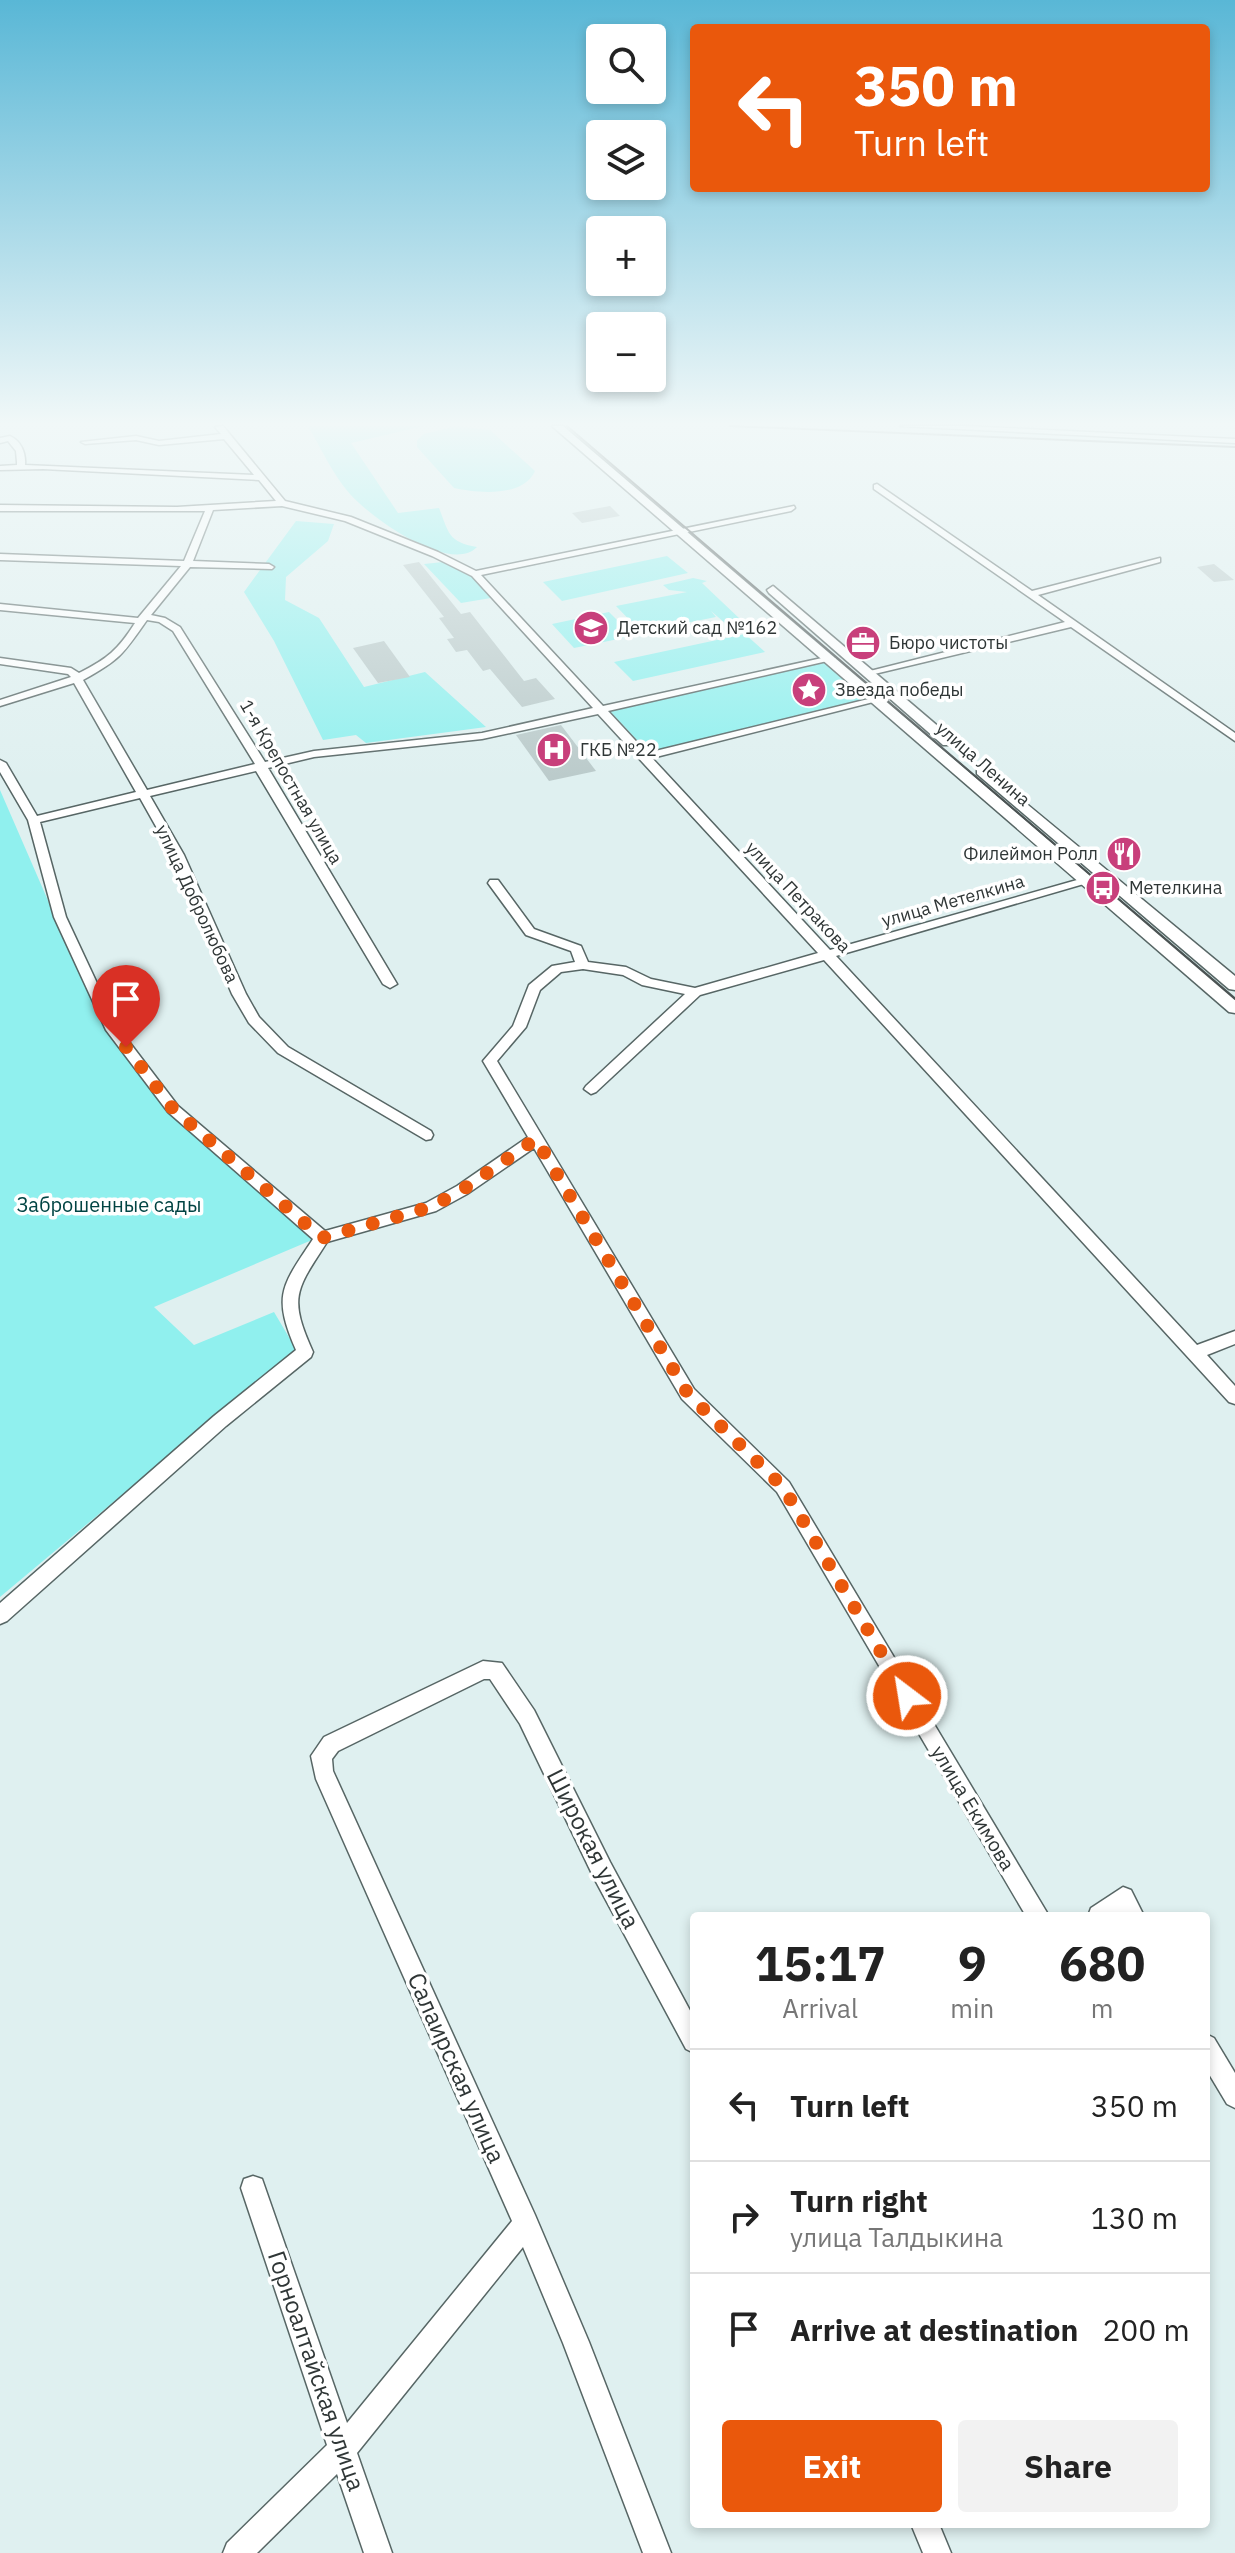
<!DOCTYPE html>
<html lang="en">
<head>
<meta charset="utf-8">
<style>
  :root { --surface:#fff; --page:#f2f2f2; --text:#222; --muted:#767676; --line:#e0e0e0; --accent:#ea580c }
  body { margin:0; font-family:"IBM Plex Sans",sans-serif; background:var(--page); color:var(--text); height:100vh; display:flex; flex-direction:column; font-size:30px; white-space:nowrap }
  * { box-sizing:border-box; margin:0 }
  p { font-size:26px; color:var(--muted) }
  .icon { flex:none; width:44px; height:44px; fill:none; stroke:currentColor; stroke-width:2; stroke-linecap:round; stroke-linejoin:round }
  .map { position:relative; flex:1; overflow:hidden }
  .side { position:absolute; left:690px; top:1912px; width:520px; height:616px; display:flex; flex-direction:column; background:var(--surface); border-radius:8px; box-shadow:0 4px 12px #0003 }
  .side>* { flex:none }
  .banner { position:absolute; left:690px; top:24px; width:520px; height:168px; border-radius:8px; box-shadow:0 4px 12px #0003; background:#ea580c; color:#fff; overflow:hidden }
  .tools { position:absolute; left:586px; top:24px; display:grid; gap:16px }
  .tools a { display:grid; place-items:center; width:80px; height:80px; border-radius:8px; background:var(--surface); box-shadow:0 4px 12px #0003; font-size:40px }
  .pin { position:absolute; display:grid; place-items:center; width:68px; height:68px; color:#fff; margin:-82px -34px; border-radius:50% 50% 50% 0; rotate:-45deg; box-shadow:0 0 8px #0007 }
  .pin .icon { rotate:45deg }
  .me { position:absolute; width:88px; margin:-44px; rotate:329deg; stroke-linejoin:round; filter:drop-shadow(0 0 6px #0008) }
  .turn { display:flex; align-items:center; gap:28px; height:168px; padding:0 32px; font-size:36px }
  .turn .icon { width:104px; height:104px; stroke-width:2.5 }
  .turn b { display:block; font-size:56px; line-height:68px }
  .eta { display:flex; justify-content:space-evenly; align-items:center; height:136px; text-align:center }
  .eta b { font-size:48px; font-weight:700; line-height:56px }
  .button { display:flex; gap:16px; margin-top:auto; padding:16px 32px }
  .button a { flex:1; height:92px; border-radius:8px; background:var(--accent); color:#fff; font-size:32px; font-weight:700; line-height:92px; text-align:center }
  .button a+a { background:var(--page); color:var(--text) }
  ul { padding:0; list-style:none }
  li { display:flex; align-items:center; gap:24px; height:112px; padding:0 32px; border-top:2px solid var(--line) }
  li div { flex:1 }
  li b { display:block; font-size:30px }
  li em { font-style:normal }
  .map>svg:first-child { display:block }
  .green { fill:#90f0ee }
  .building { fill:#bacaca }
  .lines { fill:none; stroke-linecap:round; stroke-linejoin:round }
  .minor-casing { stroke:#576665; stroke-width:3 }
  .major-casing { stroke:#576665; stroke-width:3 }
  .minor { fill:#fff; fill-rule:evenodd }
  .major { fill:#fff; fill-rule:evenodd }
  .tram { stroke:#4b5353; stroke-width:2 }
  .route { stroke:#ea580c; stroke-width:14; stroke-dasharray:0 25.2 }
  .labels { text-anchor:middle; stroke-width:7; stroke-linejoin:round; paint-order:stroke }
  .far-poi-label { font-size:18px; fill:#2f3636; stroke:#fff; text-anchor:start }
  .far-street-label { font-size:18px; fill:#2f3636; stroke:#fff }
  .park-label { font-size:20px; fill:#014443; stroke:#fff }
  .street-label { font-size:20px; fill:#2f3636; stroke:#fff }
  .near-street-label { font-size:24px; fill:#2f3636; stroke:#fff }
</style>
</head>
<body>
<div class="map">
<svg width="1235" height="2553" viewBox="0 0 1235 2553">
  <rect width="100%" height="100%" fill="#dff0f0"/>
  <g class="green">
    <path d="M 308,426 L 424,426 L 351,443 L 398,513 L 439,508 C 449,533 448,542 477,547 C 450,575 370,517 350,494 C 333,475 321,448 308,426 Z"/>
    <path d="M 456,426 L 490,430 L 535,471 C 523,498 477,493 454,488 L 417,447 L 417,440 L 424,434 Z"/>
    <polygon points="296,521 334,524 328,541 286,577 285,600 319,618 364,687 425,672 486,727 366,743 356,735 323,740 274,641 244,592"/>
    <polygon points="667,556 688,573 562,601 543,582"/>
    <polygon points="443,562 472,575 491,598 461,603 424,564"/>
    <polygon points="693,578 707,581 702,583 740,619 725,623 711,611 716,617 641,632 616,606 687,592 669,590 663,585"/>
    <polygon points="609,612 633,636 574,648 552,624"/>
    <polygon points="745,634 765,652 633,681 614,662"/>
    <polygon points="827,662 870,700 650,754 608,709"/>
    <polygon points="0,790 99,1018 181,1121 312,1240 154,1307 194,1345 274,1312 296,1349 0,1597"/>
  </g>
  <g class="building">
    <polygon points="610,506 620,516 582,523 572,513"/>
    <polygon points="419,562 461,614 470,612 524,681 536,678 555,699 522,707 490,669 483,671 467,650 456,652 447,639 454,638 439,618 444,617 403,565"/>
    <polygon points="1214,564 1234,580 1214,582 1197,567"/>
    <polygon points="596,619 609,633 586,638 572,624"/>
    <polygon points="384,641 410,677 378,683 353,648"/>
    <polygon points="561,725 596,771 549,781 516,735"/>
  </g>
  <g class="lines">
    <defs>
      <g id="minor">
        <path d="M 223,426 L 285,501 L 351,517 L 438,552 L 476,571 L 794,506 L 795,508 L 791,511 L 481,575 L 603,706 L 831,656 L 836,659 L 608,711 L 647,753 L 897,692 L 897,696 L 652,758 L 830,950 L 1084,878 L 1092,878 L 1094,881 L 836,956 L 1197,1345 L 1235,1331 L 1235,1344 L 1207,1355 L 1235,1386 L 1235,1404 L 1229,1402 L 824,960 L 700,995 L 596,1092 L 591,1094 L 584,1089 L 586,1086 L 685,994 L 642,985 L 623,975 L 583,969 L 561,972 L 540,990 L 526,1027 L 497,1061 L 694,1389 L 789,1482 L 1049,1916 L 1026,1916 L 777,1492 L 682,1399 L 534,1148 L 467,1194 L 436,1211 L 327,1242 C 296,1290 288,1297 313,1352 L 311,1357 L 226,1426 L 7,1621 L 0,1624 L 0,1603 L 214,1416 L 296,1350 C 272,1295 282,1286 313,1239 L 168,1112 L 106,1030 L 54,917 L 28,820 L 0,772 L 0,760 L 6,763 L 37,816 L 136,792 L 74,683 L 0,706 L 0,700 L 71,677 L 68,674 L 0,664 L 0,658 L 71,668 L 79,673 C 107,659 118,650 135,623 L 0,610 L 0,604 L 138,618 L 181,566 L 0,560 L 0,554 L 184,561 L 205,511 L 0,511 L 0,505 L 177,507 L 276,501 L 259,480 L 43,469 L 0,470 L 0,466 L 17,465 L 17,462 L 16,451 L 8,441 L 0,443 L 0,438 L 10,436 C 21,441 26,453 25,465 L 254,475 L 224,439 L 159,445 L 136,440 L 85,444 L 81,442 L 136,436 L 159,441 L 221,434 L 215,427 ZM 282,506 L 345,521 L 432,556 L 472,576 L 593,708 L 482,733 L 314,751 L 265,762 L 180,627 L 165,618 L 151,615 L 190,567 L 272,569 L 274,567 L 269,564 L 193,561 L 213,510 ZM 147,620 L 159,622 L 173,631 L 255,764 L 147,790 L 83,680 C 121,659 123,654 147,620 ZM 598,714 L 818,953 L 695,988 L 651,979 L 626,967 L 588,962 L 581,946 L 534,929 L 498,880 L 490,880 L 488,883 L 526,935 L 571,951 L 575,962 L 552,966 L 529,985 L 513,1026 L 483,1061 L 528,1137 L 457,1186 L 426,1203 L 325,1231 L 178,1106 L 117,1026 L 66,917 L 40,822 L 140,798 L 172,855 L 232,994 L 249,1023 L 278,1053 L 426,1140 L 431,1139 L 433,1135 L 431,1131 L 288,1047 L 259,1017 L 246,994 L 184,855 L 150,796 L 256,771 L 383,984 L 390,988 L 397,984 L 268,768 L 314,757 L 482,739 Z"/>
        <polygon points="900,426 964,426 1235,439 1235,443"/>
        <polygon points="877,484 1032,591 1160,558 1160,562 1038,595 1235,733 1235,741 1071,627 866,676 866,672 1065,622 874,489 874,485"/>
        <polygon points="483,1661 502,1663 534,1710 610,1862 694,2018 694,2053 686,2049 594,1878 520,1724 490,1679 484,1679 338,1751 332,1759 333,1771 535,2215 589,2342 671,2553 643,2553 563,2343 523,2247 357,2453 392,2553 364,2553 337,2474 257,2553 223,2553 227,2543 327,2445 241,2188 244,2179 253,2176 262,2179 347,2423 512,2221 316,1779 311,1756 324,1737"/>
        <polygon points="1123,1887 1131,1890 1144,1916 1088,1916 1091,1908"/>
        <polygon points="1206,2034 1214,2038 1235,2073 1235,2108 1227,2104 1206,2069"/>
        <polygon points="911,2524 939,2524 951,2553 923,2553"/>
      </g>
      <g id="major">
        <polygon points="552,426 563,426 1235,999 1235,1013 1229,1012"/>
        <polygon points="773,586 953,739 953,745 943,745 769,593 767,590"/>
        <polygon points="982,767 1235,976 1235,990 1229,989 977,774 977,768"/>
      </g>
    </defs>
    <use href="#minor" class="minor-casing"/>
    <use href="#major" class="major-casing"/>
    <use href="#minor" class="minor"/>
    <use href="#major" class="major"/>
    <g class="tram">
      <polyline points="567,426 1235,999"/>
      <polyline points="730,426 1235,447"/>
    </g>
  </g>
  <linearGradient id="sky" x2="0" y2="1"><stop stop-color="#59b7d6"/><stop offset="0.54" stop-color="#f1f8f8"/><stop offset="1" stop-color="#f1f8f8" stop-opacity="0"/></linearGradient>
  <rect width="1235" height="784" fill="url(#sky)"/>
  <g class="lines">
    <polyline class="route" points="126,1047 173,1109 322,1238 431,1207 462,1190 536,1139 688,1394 783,1487 907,1696"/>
  </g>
  <defs>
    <symbol id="school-disc" viewBox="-11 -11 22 22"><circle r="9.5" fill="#c83f7b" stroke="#fff"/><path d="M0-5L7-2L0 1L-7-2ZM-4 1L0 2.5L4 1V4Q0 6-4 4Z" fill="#fff"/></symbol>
    <symbol id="office-disc" viewBox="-11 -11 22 22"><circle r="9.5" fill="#c83f7b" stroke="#fff"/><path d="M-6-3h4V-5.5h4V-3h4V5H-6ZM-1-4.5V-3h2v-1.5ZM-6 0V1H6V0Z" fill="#fff"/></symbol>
    <symbol id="sight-disc" viewBox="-11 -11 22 22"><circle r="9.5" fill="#c83f7b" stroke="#fff"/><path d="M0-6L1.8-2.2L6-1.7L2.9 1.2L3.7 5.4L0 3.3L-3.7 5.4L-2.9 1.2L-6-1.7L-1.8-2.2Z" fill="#fff"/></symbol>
    <symbol id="hospital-disc" viewBox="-11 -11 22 22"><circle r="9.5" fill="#c83f7b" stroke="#fff"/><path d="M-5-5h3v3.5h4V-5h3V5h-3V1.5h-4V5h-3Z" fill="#fff"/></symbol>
    <symbol id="restaurant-disc" viewBox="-11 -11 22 22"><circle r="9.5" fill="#c83f7b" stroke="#fff"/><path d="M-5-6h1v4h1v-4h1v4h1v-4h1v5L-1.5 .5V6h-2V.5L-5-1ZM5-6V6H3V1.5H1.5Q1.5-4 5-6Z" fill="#fff"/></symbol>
    <symbol id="bus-disc" viewBox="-11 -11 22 22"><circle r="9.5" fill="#c83f7b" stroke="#fff"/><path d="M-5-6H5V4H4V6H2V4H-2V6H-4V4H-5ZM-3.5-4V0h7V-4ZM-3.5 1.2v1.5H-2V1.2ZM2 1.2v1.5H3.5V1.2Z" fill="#fff"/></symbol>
  </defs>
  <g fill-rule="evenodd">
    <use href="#school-disc" x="571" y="608" width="40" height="40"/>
    <use href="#office-disc" x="843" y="623" width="40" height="40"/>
    <use href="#sight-disc" x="789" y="670" width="40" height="40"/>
    <use href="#hospital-disc" x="534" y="730" width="40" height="40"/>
    <use href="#restaurant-disc" x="1104" y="834" width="40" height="40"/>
    <use href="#bus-disc" x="1083" y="868" width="40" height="40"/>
  </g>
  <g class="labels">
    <g class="far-poi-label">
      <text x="617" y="634">Детский сад №162</text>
      <text x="889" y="649">Бюро чистоты</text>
      <text x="835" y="696">Звезда победы</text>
      <text x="580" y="756">ГКБ №22</text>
      <text x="1098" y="860" text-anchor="end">Филеймон Ролл</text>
      <text x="1129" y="894">Метелкина</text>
    </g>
    <g class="far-street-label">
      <text transform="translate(983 764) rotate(41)" y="6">улица Ленина</text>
      <text transform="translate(291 782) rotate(60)" y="6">1-я Крепостная улица</text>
      <text transform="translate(798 897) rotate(47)" y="6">улица Петракова</text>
      <text transform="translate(953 901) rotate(-16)" y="6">улица Метелкина</text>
      <text transform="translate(197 904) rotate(65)" y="6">улица Добролюбова</text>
    </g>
    <g class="park-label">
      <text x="109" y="1212">Заброшенные сады</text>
    </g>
    <g class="street-label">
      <text transform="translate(973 1808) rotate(59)" y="7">улица Екимова</text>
    </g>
    <g class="near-street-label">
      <text transform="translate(593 1849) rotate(63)" y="8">Широкая улица</text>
      <text transform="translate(456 2068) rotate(66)" y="8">Салаирская улица</text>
      <text transform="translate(316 2371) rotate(71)" y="8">Горноалтайская улица</text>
    </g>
  </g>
</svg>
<div class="tools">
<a><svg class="icon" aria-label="search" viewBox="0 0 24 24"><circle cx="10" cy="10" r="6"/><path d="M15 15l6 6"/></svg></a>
<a><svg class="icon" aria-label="layers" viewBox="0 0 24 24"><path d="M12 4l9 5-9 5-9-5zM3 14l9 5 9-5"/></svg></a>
<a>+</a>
<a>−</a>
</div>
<div class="pin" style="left:126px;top:1047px;background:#d93025"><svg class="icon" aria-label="arrive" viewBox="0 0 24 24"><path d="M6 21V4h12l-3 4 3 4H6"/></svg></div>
<svg class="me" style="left:907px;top:1696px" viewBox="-20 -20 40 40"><circle r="17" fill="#ea580c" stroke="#fff" stroke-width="3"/><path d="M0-11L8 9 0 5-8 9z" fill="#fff"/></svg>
<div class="banner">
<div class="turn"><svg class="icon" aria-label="left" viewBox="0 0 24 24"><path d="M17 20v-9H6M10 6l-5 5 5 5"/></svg><div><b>350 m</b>Turn left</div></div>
</div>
<section class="side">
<div class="eta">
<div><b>15:17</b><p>Arrival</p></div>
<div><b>9</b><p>min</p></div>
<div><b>680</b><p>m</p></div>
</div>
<ul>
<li><svg class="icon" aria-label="left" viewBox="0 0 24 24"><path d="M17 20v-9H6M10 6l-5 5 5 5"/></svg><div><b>Turn left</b></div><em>350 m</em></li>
<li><svg class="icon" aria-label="right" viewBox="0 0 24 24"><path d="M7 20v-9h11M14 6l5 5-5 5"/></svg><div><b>Turn right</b><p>улица Талдыкина</p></div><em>130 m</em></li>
<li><svg class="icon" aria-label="arrive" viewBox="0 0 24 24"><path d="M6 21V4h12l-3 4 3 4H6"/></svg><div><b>Arrive at destination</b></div><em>200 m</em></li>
</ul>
<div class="button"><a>Exit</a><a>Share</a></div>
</section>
</div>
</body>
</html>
